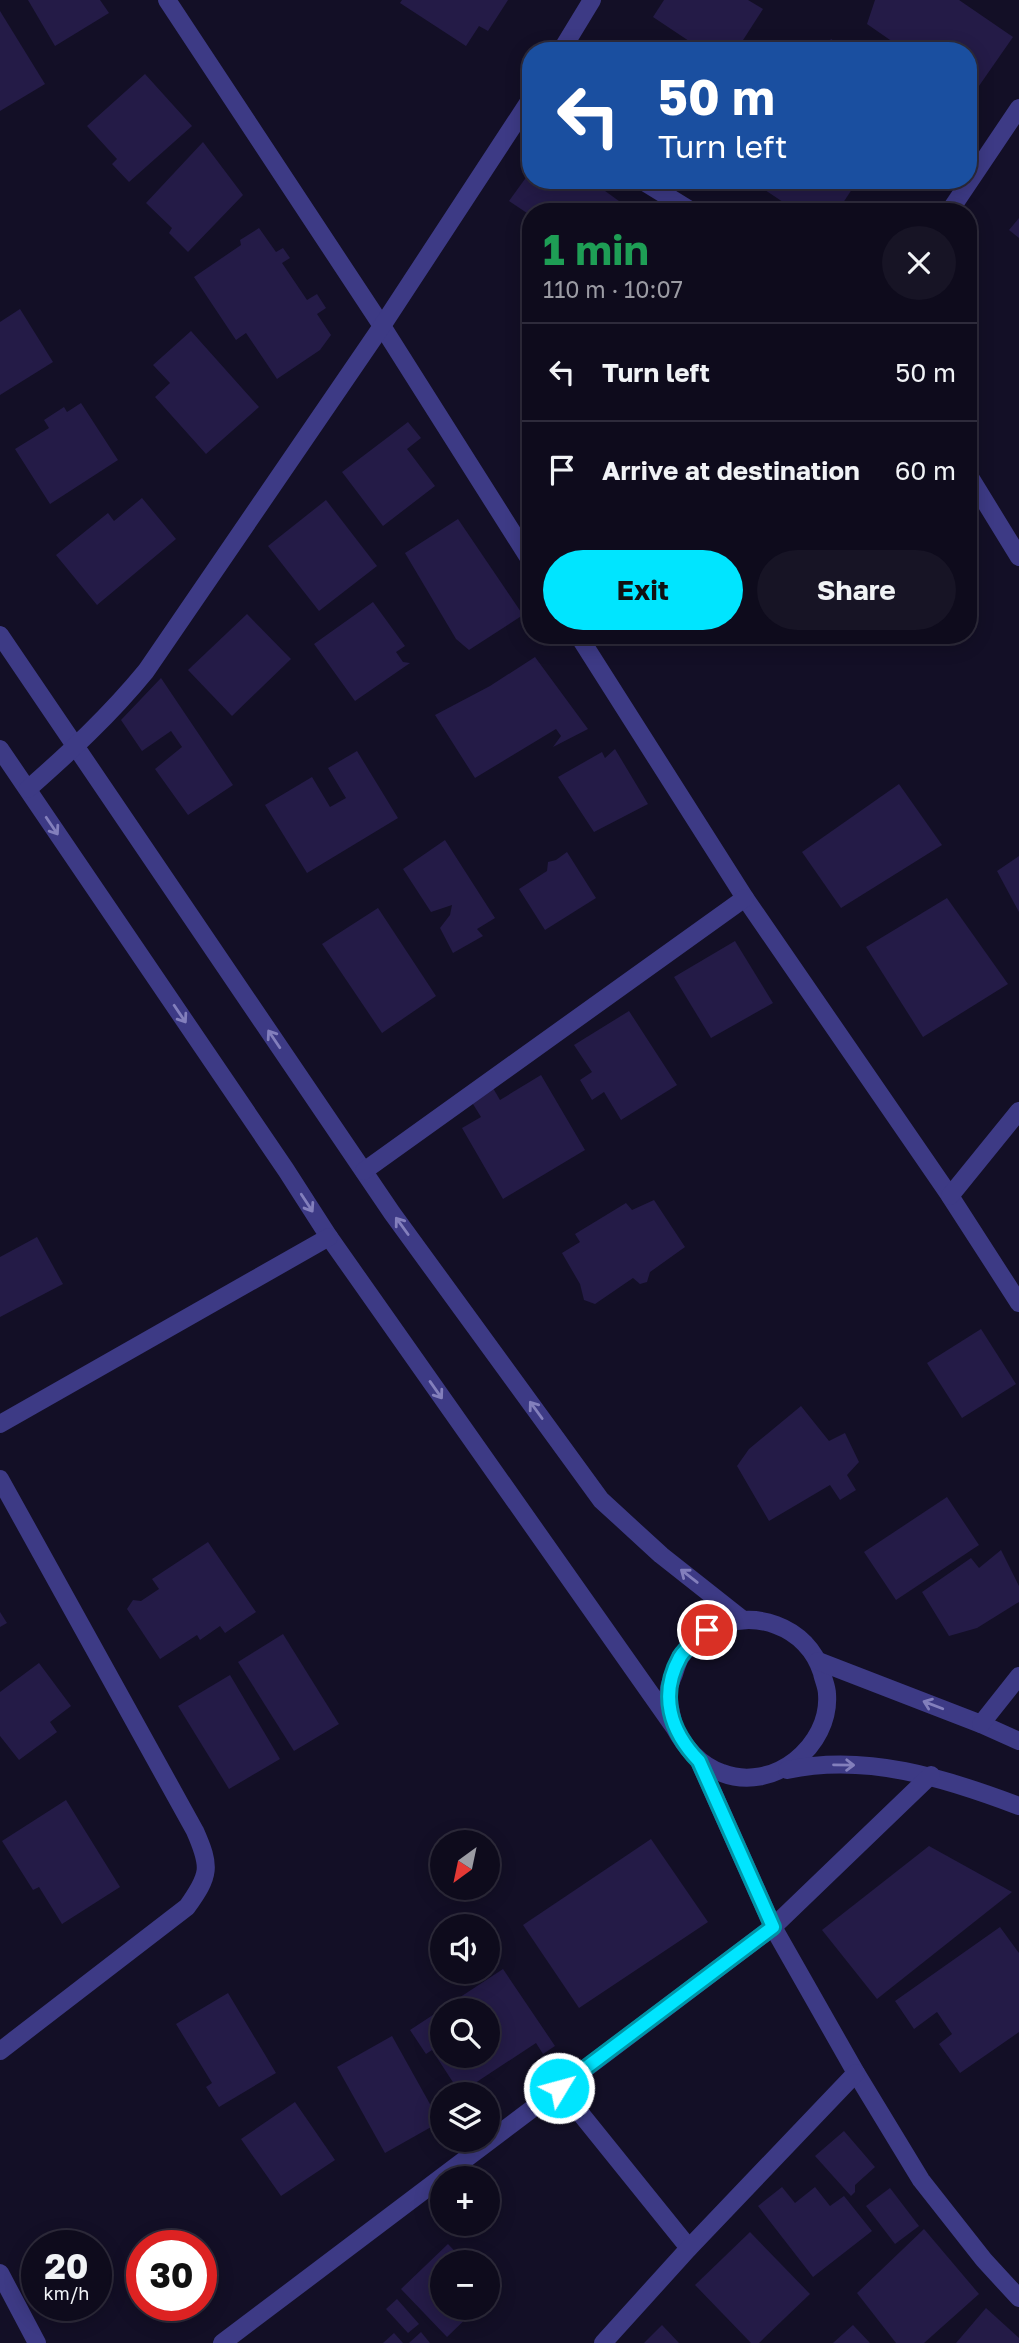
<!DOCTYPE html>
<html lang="en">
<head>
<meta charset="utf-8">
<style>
  :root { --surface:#0e0b1c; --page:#171425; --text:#f1f3f6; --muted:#9b9ba3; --line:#2e2b3b; --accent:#00e5ff }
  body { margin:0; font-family:"Golos Text",sans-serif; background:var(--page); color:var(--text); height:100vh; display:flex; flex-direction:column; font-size:26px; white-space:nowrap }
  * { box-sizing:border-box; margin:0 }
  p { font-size:23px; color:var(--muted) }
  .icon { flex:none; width:38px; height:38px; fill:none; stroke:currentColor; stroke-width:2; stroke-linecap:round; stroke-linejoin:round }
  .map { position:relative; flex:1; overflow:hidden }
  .drawer { position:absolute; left:522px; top:203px; width:455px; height:441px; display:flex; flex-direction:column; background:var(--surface); border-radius:28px; box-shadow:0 4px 18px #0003,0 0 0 2px var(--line) }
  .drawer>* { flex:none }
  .hud { position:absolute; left:522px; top:42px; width:455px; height:147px; border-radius:28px; box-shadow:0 4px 18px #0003,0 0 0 2px var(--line); background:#1a4fa0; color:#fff; overflow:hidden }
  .needle { width:46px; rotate:213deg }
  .fabs { position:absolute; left:430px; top:1830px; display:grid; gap:14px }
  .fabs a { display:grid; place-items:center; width:70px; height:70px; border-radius:50%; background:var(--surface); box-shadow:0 4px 18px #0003,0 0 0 2px var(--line); font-size:35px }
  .speed { position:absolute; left:21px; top:2230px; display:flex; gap:14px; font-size:35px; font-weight:700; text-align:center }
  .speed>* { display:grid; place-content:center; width:91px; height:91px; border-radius:50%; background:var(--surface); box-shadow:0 4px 18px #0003,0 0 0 2px var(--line); line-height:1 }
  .speed small { font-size:18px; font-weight:400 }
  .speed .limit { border:10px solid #d22; background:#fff; color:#111 }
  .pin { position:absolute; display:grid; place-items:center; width:60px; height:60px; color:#fff; margin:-30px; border:4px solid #fff; border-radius:50%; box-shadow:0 2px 7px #0007 }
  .me { position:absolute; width:77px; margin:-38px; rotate:53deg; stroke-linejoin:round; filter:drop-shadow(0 0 5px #0008) }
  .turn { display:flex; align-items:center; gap:24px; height:147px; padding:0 21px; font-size:32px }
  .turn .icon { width:91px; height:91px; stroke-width:2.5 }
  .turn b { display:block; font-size:49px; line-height:60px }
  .round { display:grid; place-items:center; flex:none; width:74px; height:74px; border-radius:37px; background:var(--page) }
  .summary { display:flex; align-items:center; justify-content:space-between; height:119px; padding:0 21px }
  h1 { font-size:42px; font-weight:700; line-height:52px; color:#1e9e55 }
  .action { display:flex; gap:14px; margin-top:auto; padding:14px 21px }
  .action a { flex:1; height:80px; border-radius:42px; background:var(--accent); color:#111; font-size:28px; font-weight:700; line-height:80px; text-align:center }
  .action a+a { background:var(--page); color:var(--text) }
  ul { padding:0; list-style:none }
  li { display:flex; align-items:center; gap:21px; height:98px; padding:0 21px; border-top:2px solid var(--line) }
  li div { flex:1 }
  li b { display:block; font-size:26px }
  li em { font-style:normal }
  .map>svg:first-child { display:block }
  .building { fill:#241b47; fill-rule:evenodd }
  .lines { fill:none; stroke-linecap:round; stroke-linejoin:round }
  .street { stroke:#3d3a85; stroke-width:18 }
  .oneway { stroke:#837fbc }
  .route-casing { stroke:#0095a6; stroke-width:18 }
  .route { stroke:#00e5ff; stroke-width:12 }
</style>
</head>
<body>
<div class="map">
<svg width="1019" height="2343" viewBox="0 0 1019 2343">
  <rect width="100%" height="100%" fill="#130f26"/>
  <g class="building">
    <polygon points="28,0 100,0 109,13 55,46"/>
    <polygon points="402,0 508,0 488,31 479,26 466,46 400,3"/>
    <polygon points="664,0 748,0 763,9 736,51 704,51 653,17"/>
    <polygon points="875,0 959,0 1013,37 972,96 968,93 968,51 906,51 867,24"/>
    <polygon points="0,11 45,84 0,111"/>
    <polygon points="831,39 849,51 823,51"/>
    <polygon points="145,74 192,126 129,182 112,164 117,159 87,126"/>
    <polygon points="203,142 243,195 188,252 169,233 172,228 146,203"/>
    <polygon points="530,172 530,180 590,180 634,212 530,212 530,215 509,201"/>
    <polygon points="771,180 858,180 837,212 798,212 765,190"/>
    <polygon points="1019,218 1019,238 1009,230"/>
    <polygon points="259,228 276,252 283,248 290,258 282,263 307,300 317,294 326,308 317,314 331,335 320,350 277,379 246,333 236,340 194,277 241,245 240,240"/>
    <polygon points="20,309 53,362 0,395 0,322"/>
    <polygon points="191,331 259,407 206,454 155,397 170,383 153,365"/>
    <polygon points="81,403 118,460 50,504 15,449 49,428 44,420 64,407 67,412"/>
    <polygon points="408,422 421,438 407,449 435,486 383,526 342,472"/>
    <polygon points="142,498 176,539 97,605 56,555 108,513 114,521"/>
    <polygon points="326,500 377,566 319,611 268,546"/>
    <polygon points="458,519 523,615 469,650 456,639 405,553"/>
    <polygon points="373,602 405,646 396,652 403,662 410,663 355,701 314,644"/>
    <polygon points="247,614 291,659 232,716 188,670"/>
    <polygon points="535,657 588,729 553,747 561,736 556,729 475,778 435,715 490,686"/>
    <polygon points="161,678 233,785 188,815 155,769 182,747 171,731 142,751 121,720"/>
    <polygon points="615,749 648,804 594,832 558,777 602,752 605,758"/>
    <polygon points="357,751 398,818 307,873 265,805 312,777 330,807 346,798 328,768"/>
    <polygon points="899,784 942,845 841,908 802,852"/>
    <polygon points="445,840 495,918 477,929 483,936 453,953 440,928 450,915 452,905 431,912 403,869"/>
    <polygon points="567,852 596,898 545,930 519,889 547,871 548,862 556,860"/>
    <polygon points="1019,856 1019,912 997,871"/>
    <polygon points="947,898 1008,984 923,1037 866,947"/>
    <polygon points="378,908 436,996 382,1033 322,944"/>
    <polygon points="735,941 773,1003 711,1038 674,977"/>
    <polygon points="629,1011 677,1085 621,1120 604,1092 592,1100 580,1080 592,1072 574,1045"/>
    <polygon points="541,1075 585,1150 503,1199 462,1128 481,1117 468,1096 490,1083 500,1100"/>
    <polygon points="654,1200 685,1247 650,1272 647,1282 640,1284 633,1278 595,1304 584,1300 580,1284 562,1253 580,1242 575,1234 626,1203 632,1210"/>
    <polygon points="37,1237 63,1284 0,1317 0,1257"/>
    <polygon points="981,1329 1016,1384 962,1418 927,1363"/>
    <polygon points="801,1406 829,1441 845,1433 859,1462 847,1475 856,1490 840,1500 830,1485 769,1521 737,1466 749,1449"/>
    <polygon points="947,1497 979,1545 896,1600 864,1552"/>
    <polygon points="208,1542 256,1612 225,1633 220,1626 200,1640 197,1635 160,1659 127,1609 133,1600 141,1601 159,1589 152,1579"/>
    <polygon points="1001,1550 1019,1586 1019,1602 977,1628 949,1636 922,1592 971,1558 979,1568"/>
    <polygon points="0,1612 7,1623 0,1627"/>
    <polygon points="283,1634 339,1724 294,1751 238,1662"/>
    <polygon points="39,1663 71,1706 50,1722 57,1732 19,1760 0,1736 0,1692"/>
    <polygon points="230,1675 280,1759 229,1789 178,1706"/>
    <polygon points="66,1800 120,1887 62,1924 39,1887 33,1890 2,1841"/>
    <polygon points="651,1839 708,1922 579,2008 523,1925"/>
    <polygon points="929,1846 1012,1892 877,1999 822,1930"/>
    <polygon points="1000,1927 1019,1953 1019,2032 960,2073 939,2044 952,2034 937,2012 914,2029 895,2001"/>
    <path d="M 503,1969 L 555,2046 L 543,2054 L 536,2043 L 460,2093 L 432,2050 L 426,2054 L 410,2030 ZM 443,2011 L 488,2011 L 488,2056 L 443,2056 Z"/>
    <polygon points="228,1993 276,2073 219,2107 206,2087 212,2083 176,2024"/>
    <polygon points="392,2036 440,2122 385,2153 337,2067"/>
    <polygon points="295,2102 335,2160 281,2196 241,2139"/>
    <polygon points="844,2131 875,2167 855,2185 855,2192 851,2196 815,2156"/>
    <polygon points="782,2187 795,2203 815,2187 830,2206 844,2196 872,2231 813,2277 758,2206"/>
    <polygon points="890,2188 919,2226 895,2244 866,2206"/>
    <polygon points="924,2229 979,2294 924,2343 896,2343 857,2293"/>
    <polygon points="750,2232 810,2294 759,2343 751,2343 695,2285"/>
    <polygon points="448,2244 466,2263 443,2263 443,2308 477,2308 447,2337 401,2289"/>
    <polygon points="397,2299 419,2324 408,2333 386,2309"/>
    <polygon points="986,2308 1019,2338 1019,2343 956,2343"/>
    <polygon points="662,2325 679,2343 644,2343"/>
    <polygon points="853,2325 870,2343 833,2343"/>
    <polygon points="421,2332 430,2343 409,2343"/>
    <polygon points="394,2333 403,2343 383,2343"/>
  </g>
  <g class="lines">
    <g class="street">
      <polyline points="167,0 382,326 530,560"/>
      <polyline points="561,51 592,0"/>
      <polyline points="641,180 693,212"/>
      <polyline points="949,212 1019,108"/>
      <polyline points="968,474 1019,557"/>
      <polyline points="0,635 392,1213 601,1500 661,1555 742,1619"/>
      <polyline points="578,635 745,898 950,1196 1019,1303"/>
      <path d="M 0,749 L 286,1170 L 329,1237 L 674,1727 C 685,1747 699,1765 722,1773 C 773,1793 831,1746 827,1694 C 827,1687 823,1679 822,1673 C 815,1650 798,1633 776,1625 C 742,1612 703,1625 682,1655 C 678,1660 676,1668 674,1674 C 672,1679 669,1685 669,1689 C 667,1701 672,1715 674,1727"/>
      <path d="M 28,789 C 70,752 110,715 146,671 L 382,326 L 530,100"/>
      <polyline points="364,1171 745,898"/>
      <polyline points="950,1196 1019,1111"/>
      <polyline points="0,1424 329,1237"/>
      <path d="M 0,1479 L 195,1831 C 211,1867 210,1875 187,1907 L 0,2051"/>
      <polyline points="818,1661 981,1724 1019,1741"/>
      <polyline points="981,1724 1019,1676"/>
      <polyline points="699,1761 773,1927 856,2073 921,2180 984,2260 1019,2298"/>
      <path d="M 787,1770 C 866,1753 945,1778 1019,1806"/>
      <polyline points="560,2088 689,2248"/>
      <polyline points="0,2273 37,2343"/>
      <polyline points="222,2343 773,1927 931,1775"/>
      <polyline points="603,2343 689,2248 856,2073"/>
    </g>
  </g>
  <defs><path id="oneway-shaft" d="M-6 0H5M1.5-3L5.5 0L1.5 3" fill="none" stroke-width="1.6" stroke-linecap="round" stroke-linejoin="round" transform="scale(1.75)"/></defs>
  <g class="oneway">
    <use href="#oneway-shaft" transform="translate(52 826) rotate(56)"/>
    <use href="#oneway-shaft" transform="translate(180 1014) rotate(56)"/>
    <use href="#oneway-shaft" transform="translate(274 1039) rotate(-124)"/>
    <use href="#oneway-shaft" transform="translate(307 1203) rotate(57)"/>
    <use href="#oneway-shaft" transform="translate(402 1226) rotate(-126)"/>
    <use href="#oneway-shaft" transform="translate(436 1390) rotate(55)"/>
    <use href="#oneway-shaft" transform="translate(536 1410) rotate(-126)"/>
    <use href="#oneway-shaft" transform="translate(689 1576) rotate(-142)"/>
    <use href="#oneway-shaft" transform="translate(933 1705) rotate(-159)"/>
    <use href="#oneway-shaft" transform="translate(844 1765) rotate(1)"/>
  </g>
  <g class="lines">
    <defs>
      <path id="route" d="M 559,2088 L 773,1927 L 699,1761 C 670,1731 659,1695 680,1657 C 686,1647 699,1638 707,1630"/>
    </defs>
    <use href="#route" class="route-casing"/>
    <use href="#route" class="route"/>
  </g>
</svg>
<div class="fabs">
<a><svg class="needle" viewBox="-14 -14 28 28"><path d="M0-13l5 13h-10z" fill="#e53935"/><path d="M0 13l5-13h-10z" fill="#9b9ba3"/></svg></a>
<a><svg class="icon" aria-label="sound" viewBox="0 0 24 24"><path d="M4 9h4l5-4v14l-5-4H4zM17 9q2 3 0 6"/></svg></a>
<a><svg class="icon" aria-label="search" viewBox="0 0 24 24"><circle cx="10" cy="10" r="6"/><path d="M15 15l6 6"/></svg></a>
<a><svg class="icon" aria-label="layers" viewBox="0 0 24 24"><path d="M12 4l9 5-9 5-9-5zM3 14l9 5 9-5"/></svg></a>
<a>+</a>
<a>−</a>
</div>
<div class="speed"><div>20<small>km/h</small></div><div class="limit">30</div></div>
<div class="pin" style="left:707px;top:1630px;background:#d93025"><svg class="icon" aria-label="arrive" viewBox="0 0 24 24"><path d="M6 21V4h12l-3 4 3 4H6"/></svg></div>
<svg class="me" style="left:559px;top:2088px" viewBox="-20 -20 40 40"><circle r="17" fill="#00e5ff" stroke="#fff" stroke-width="3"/><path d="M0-11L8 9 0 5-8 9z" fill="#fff"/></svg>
<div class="hud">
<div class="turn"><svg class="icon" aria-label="left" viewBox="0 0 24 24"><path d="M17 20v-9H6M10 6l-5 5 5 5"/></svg><div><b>50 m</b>Turn left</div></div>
</div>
<section class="drawer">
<div class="summary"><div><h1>1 min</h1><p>110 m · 10:07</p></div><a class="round"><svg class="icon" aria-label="close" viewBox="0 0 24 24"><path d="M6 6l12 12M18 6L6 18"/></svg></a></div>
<ul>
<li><svg class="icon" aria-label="left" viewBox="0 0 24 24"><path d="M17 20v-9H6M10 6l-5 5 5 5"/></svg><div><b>Turn left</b></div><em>50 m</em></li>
<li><svg class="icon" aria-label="arrive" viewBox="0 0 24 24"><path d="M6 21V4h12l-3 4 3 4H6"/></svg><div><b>Arrive at destination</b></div><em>60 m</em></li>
</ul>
<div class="action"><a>Exit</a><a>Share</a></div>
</section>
</div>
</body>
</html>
